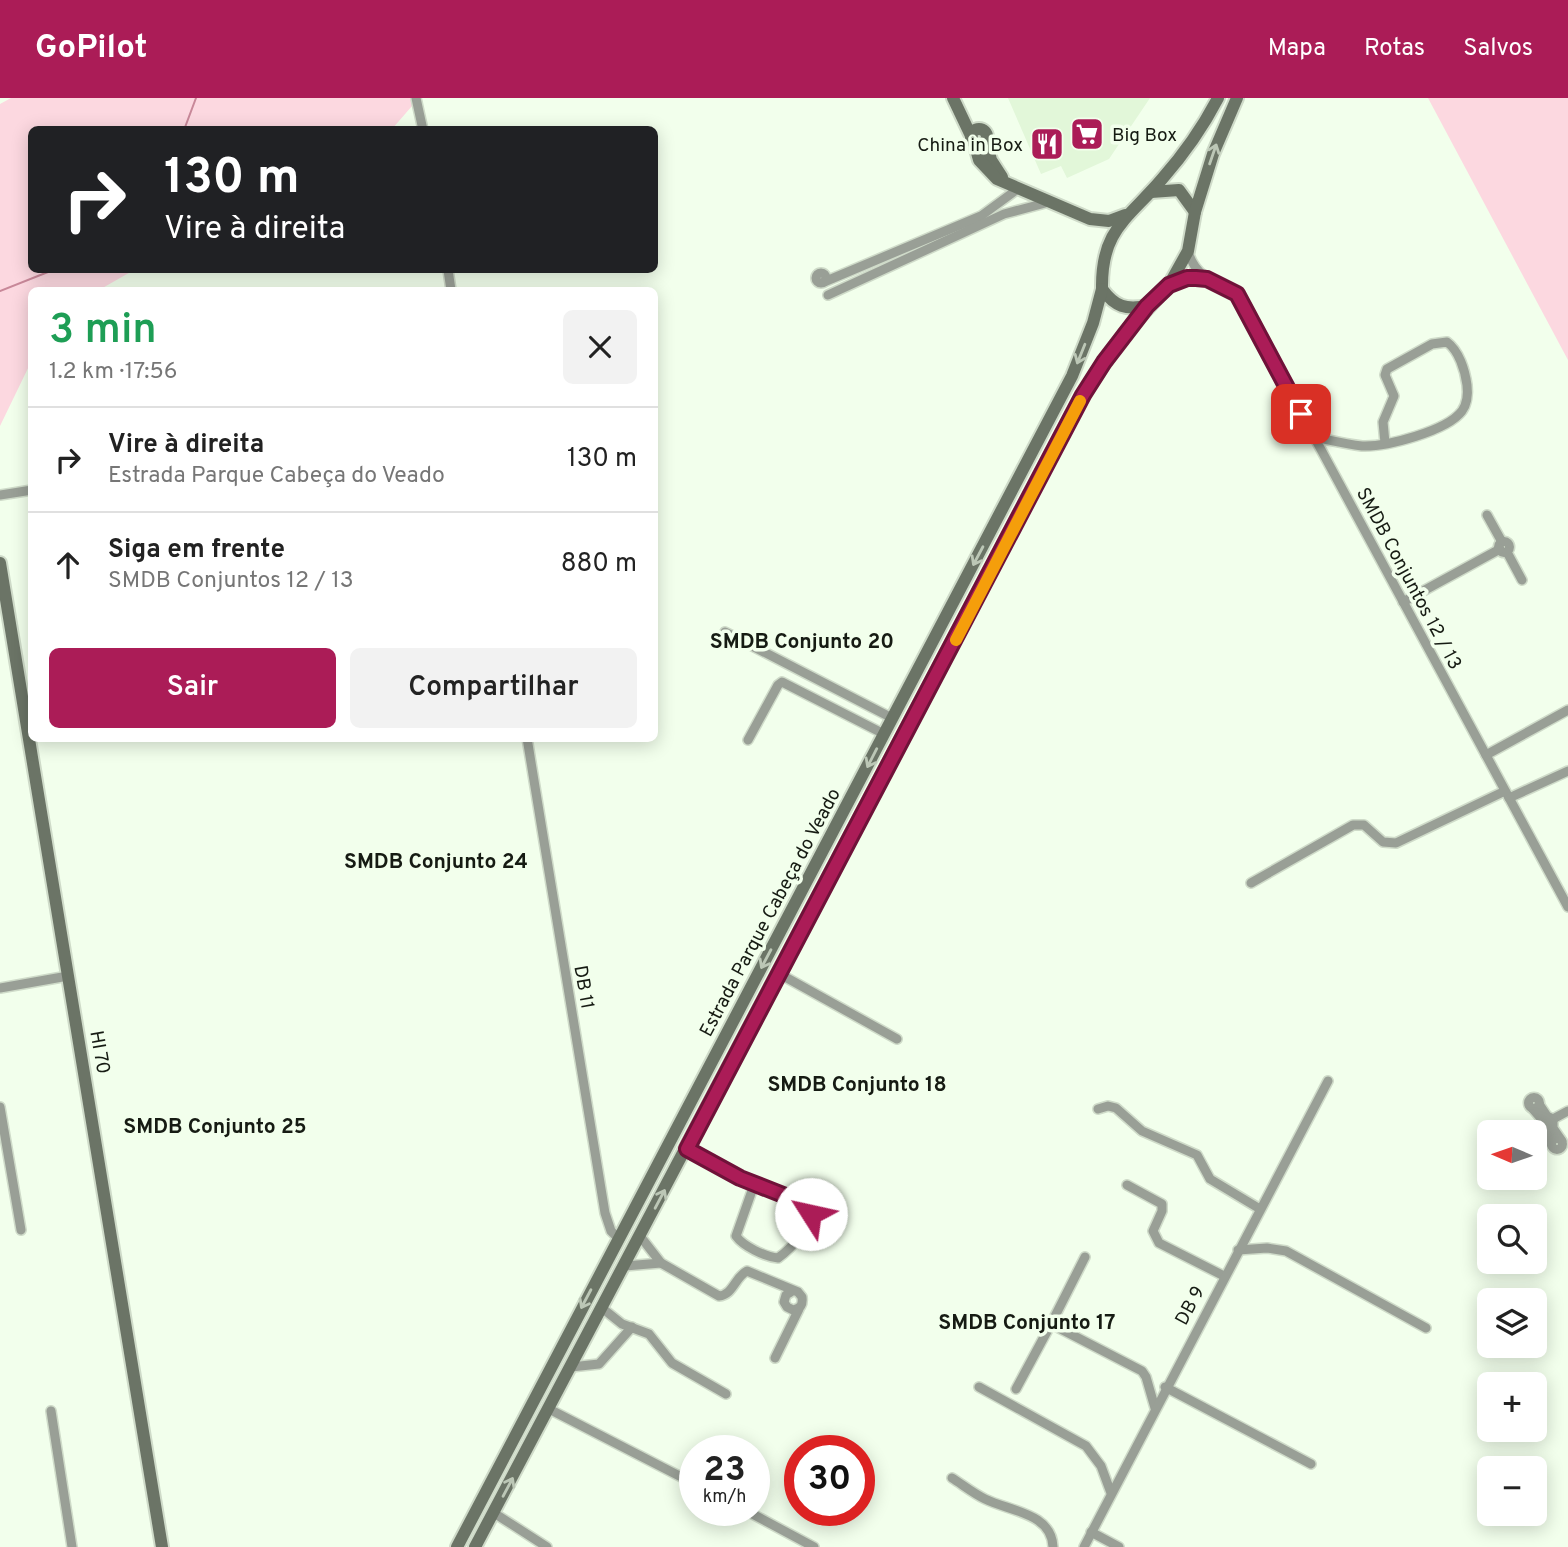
<!DOCTYPE html>
<html lang="pt">
<head>
<meta charset="utf-8">
<style>
  :root { --surface:#fff; --page:#f2f2f2; --text:#222; --muted:#767676; --line:#e0e0e0; --accent:#ab1c57 }
  body { margin:0; font-family:Overpass,sans-serif; background:var(--page); color:var(--text); height:100vh; display:flex; flex-direction:column; font-size:26px; white-space:nowrap }
  * { box-sizing:border-box; margin:0 }
  p { font-size:23px; color:var(--muted) }
  .icon { flex:none; width:38px; height:38px; fill:none; stroke:currentColor; stroke-width:2; stroke-linecap:round; stroke-linejoin:round }
  .map { position:relative; flex:1; overflow:hidden }
  .panel { position:absolute; left:28px; top:189px; width:630px; height:455px; display:flex; flex-direction:column; background:var(--surface); border-radius:10px; box-shadow:0 4px 18px #0003 }
  .panel>* { flex:none }
  .hud { position:absolute; left:28px; top:28px; width:630px; height:147px; border-radius:10px; box-shadow:0 4px 18px #0003; background:#202124; color:#fff; overflow:hidden }
  .needle { width:46px; rotate:272deg }
  .tools { position:absolute; left:1477px; top:1022px; display:grid; gap:14px }
  .tools a { display:grid; place-items:center; width:70px; height:70px; border-radius:10px; background:var(--surface); box-shadow:0 4px 18px #0003; font-size:35px }
  .speed { position:absolute; left:679px; top:1337px; display:flex; gap:14px; font-size:35px; font-weight:700; text-align:center }
  .speed>* { display:grid; place-content:center; width:91px; height:91px; border-radius:50%; background:var(--surface); box-shadow:0 4px 18px #0003; line-height:1 }
  .speed small { font-size:18px; font-weight:400 }
  .speed .limit { border:10px solid #d22; background:#fff; color:#111 }
  .pin { position:absolute; display:grid; place-items:center; width:60px; height:60px; color:#fff; margin:-30px; border-radius:14px; box-shadow:0 4px 10px #0006 }
  .me { position:absolute; width:77px; margin:-38px; rotate:305deg; stroke-linejoin:round; filter:drop-shadow(0 0 5px #0008) }
  .turn { display:flex; align-items:center; gap:24px; height:147px; padding:0 21px; font-size:32px }
  .turn .icon { width:91px; height:91px; stroke-width:2.5 }
  .turn b { display:block; font-size:49px; line-height:60px }
  .round { display:grid; place-items:center; flex:none; width:74px; height:74px; border-radius:10px; background:var(--page) }
  .summary { display:flex; align-items:center; justify-content:space-between; height:119px; padding:0 21px }
  h1 { font-size:42px; font-weight:600; line-height:52px; color:#1e9e55 }
  .cta { display:flex; gap:14px; margin-top:auto; padding:14px 21px }
  .cta a { flex:1; height:80px; border-radius:10px; background:var(--accent); color:#fff; font-size:28px; font-weight:600; line-height:80px; text-align:center }
  .cta a+a { background:var(--page); color:var(--text) }
  ul { padding:0; list-style:none }
  li { display:flex; align-items:center; gap:21px; height:105px; padding:0 21px; border-top:2px solid var(--line) }
  li div { flex:1 }
  li b { display:block; font-size:26px }
  li em { font-style:normal }
  header { display:flex; align-items:center; gap:42px; box-sizing:border-box; height:98px; padding:0 35px; background:var(--accent); color:#fff }
  header strong { font-size:33px }
  nav { display:flex; gap:38px; margin-inline-start:auto; font-size:24px }
  .map>svg:first-child { display:block }
  .built { fill:#e2f7d9 }
  .green { fill:#fcd8e0 }
  .lines { fill:none; stroke-linecap:round; stroke-linejoin:round }
  .stream { stroke:#c88899; stroke-width:2 }
  .street-casing { stroke:#cfdbc9; stroke-width:12 }
  .secondary-casing { stroke:#cfdbc9; stroke-width:16 }
  .street { stroke:#999f96; stroke-width:9 }
  .secondary { stroke:#6b7466; stroke-width:12 }
  .oneway { stroke:#bcc7b6 }
  .route-casing { stroke:#6f1239; stroke-width:18 }
  .route { stroke:#ab1c57; stroke-width:12 }
  .slow { stroke:#f59e0b; stroke-width:12 }
  .labels { text-anchor:middle; stroke-width:7; stroke-linejoin:round; paint-order:stroke }
  .poi-label { font-size:19px; fill:#161b13; stroke:#f2ffec; text-anchor:start }
  .street-label { font-size:19px; fill:#161b13; stroke:#f2ffec }
  .neighbourhood-label { font-size:21px; font-weight:bold; fill:#161b13; stroke:#f2ffec }
</style>
</head>
<body>
<header>
<strong>GoPilot</strong>
<nav><a>Mapa</a><a>Rotas</a><a>Salvos</a></nav>
</header>
<div class="map">
<svg width="1568" height="1449" viewBox="0 0 1568 1449">
  <rect width="100%" height="100%" fill="#f2ffec"/>
  <polygon class="built" points="1008,0 1150,0 1109,61 1067,80 1061,68 1041,76"/>
  <g class="green">
    <polygon points="11,0 419,0 392,31 32,32 32,172 134,172 99,192 32,192 31,264 0,328 0,6"/>
    <polygon points="1428,0 1568,0 1568,262"/>
  </g>
  <g class="lines">
    <g class="stream">
      <polyline points="184,32 196,0"/>
      <polyline points="0,193 53,172"/>
    </g>
    <defs>
      <g id="street">
        <polyline points="416,0 423,32"/>
        <path d="M 1188,153 C 1194,178 1216,186 1237,196 L 1568,809"/>
        <polyline points="448,172 451,192"/>
        <circle cx="821" cy="180" r="5"/>
        <polyline points="824,184 981,118 1019,90"/>
        <polyline points="1169,187 1187,180 1206,181"/>
        <polyline points="828,197 1004,116 1049,104"/>
        <path d="M 1314,339 C 1329,342 1346,346 1362,348 C 1386,349 1447,333 1462,313 C 1467,306 1468,295 1467,287 C 1465,272 1459,253 1447,244 L 1432,246 L 1387,271 L 1385,277 L 1394,298 L 1383,324 L 1385,345"/>
        <polyline points="0,397 32,392"/>
        <polyline points="1487,417 1502,444"/>
        <circle cx="1504" cy="449" r="5.5"/>
        <polyline points="1507,454 1522,482"/>
        <polyline points="1403,504 1500,451"/>
        <polyline points="725,534 892,620"/>
        <polyline points="527,640 605,1115 611,1133 618,1140"/>
        <polyline points="748,642 778,587 782,584 884,636"/>
        <polyline points="1486,657 1568,612"/>
        <polyline points="1509,700 1568,673"/>
        <polyline points="1251,785 1353,727 1364,727 1383,744 1396,745 1505,693"/>
        <polyline points="778,875 897,941"/>
        <polyline points="0,890 68,878"/>
        <circle cx="1534" cy="1005" r="5.5"/>
        <polyline points="1539,1006 1547,1018 1553,1021 1568,1013"/>
        <polyline points="0,1009 21,1132"/>
        <polyline points="1532,1010 1546,1026 1551,1046"/>
        <polyline points="1098,1011 1108,1008 1116,1010 1142,1033 1197,1057 1210,1081 1260,1111"/>
        <polyline points="1553,1021 1553,1030 1562,1043"/>
        <circle cx="1557" cy="1046" r="5.5"/>
        <path d="M 686,1051 L 725,1073 L 809,1109 C 814,1126 792,1150 778,1160 C 765,1159 743,1148 736,1138 L 754,1087"/>
        <polyline points="1127,1087 1162,1106 1162,1113 1153,1133 1159,1145 1224,1178"/>
        <path d="M 640,1138 L 661,1165 L 719,1198 C 733,1197 735,1179 747,1173 L 798,1194 L 802,1199 C 803,1207 801,1210 793,1212 L 787,1209 L 784,1204 L 786,1197 L 791,1194"/>
        <polyline points="1238,1152 1267,1150 1286,1153 1426,1230"/>
        <polyline points="625,1168 661,1165"/>
        <polyline points="602,1210 622,1226 649,1236 672,1265 726,1296"/>
        <polyline points="1051,1226 1085,1159"/>
        <polyline points="775,1260 799,1211"/>
        <polyline points="571,1269 599,1266 632,1229"/>
        <polyline points="979,1289 1086,1348 1101,1368 1111,1395"/>
        <polyline points="1165,1289 1311,1366"/>
        <polyline points="1016,1291 1051,1226 1142,1273 1146,1279 1155,1310"/>
        <polyline points="549,1311 695,1386"/>
        <polyline points="51,1313 72,1449"/>
        <path d="M 952,1380 C 963,1387 973,1395 985,1401 C 1009,1413 1052,1415 1053,1449"/>
        <polyline points="745,1412 814,1449"/>
        <polyline points="494,1415 547,1449"/>
        <polyline points="1091,1434 1119,1449"/>
        <polyline points="1084,1449 1328,983"/>
      </g>
      <g id="secondary">
        <polyline points="953,0 972,40"/>
        <circle cx="979" cy="39" r="8"/>
        <polyline points="986,42 991,62 1002,79"/>
        <polyline points="974,44 979,62 997,81 1090,121 1109,123 1125,117"/>
        <polyline points="1151,94 1179,92 1195,114"/>
        <path d="M 1147,208 C 1126,212 1115,209 1102,191 C 1101,131 1128,121 1162,81 C 1184,56 1203,29 1218,0"/>
        <polyline points="0,465 162,1449"/>
        <polyline points="457,1449 1072,278 1093,225 1102,191"/>
        <polyline points="475,1449 1083,297 1124,236 1169,187 1188,153 1195,114 1213,56 1237,0"/>
      </g>
    </defs>
    <use href="#street" class="street-casing"/>
    <use href="#secondary" class="secondary-casing"/>
    <use href="#street" class="street"/>
    <use href="#secondary" class="secondary"/>
  </g>
  <defs><path id="oneway-shaft" d="M-6 0H5M1.5-3L5.5 0L1.5 3" fill="none" stroke-width="1.6" stroke-linecap="round" stroke-linejoin="round" transform="scale(1.75)"/></defs>
  <g class="oneway">
    <use href="#oneway-shaft" transform="translate(1213 56) rotate(-71)"/>
    <use href="#oneway-shaft" transform="translate(1081 256) rotate(112)"/>
    <use href="#oneway-shaft" transform="translate(978 458) rotate(118)"/>
    <use href="#oneway-shaft" transform="translate(872 660) rotate(117)"/>
    <use href="#oneway-shaft" transform="translate(766 861) rotate(118)"/>
    <use href="#oneway-shaft" transform="translate(660 1101) rotate(-62)"/>
    <use href="#oneway-shaft" transform="translate(586 1201) rotate(118)"/>
    <use href="#oneway-shaft" transform="translate(508 1389) rotate(-62)"/>
  </g>
  <g class="lines">
    <defs>
      <polyline id="route" points="811,1116 806,1106 740,1080 687,1051 1083,297 1104,264 1147,208 1169,187 1187,180 1196,180 1207,181 1237,196 1301,316"/>
    </defs>
    <use href="#route" class="route-casing"/>
    <use href="#route" class="route"/>
    <polyline class="slow" points="956,542 1080,303"/>
  </g>
  <defs>
    <symbol id="supermarket-square" viewBox="-11 -11 22 22"><rect x="-9" y="-9" width="18" height="18" rx="4" fill="#ab1c57" stroke="#f2ffec"/><path d="M-6-5.5h2.5l.6 2H6L4.5 2H-2.5L-4.4-4H-6ZM-1.5 3.2a1.3 1.3 0 1 0 .1 0ZM3 3.2a1.3 1.3 0 1 0 .1 0Z" fill="#fff"/></symbol>
    <symbol id="restaurant-square" viewBox="-11 -11 22 22"><rect x="-9" y="-9" width="18" height="18" rx="4" fill="#ab1c57" stroke="#f2ffec"/><path d="M-5-6h1v4h1v-4h1v4h1v-4h1v5L-1.5 .5V6h-2V.5L-5-1ZM5-6V6H3V1.5H1.5Q1.5-4 5-6Z" fill="#fff"/></symbol>
  </defs>
  <g fill-rule="evenodd">
    <use href="#supermarket-square" x="1068" y="17" width="38" height="38"/>
    <use href="#restaurant-square" x="1028" y="27" width="38" height="38"/>
  </g>
  <g class="labels">
    <g class="poi-label">
      <text x="1112" y="43">Big Box</text>
      <text x="1023" y="53" text-anchor="end">China in Box</text>
    </g>
    <g class="street-label">
      <text transform="translate(1410 480) rotate(62)" y="7">SMDB Conjuntos 12 / 13</text>
      <text transform="translate(769 814) rotate(-62)" y="7">Estrada Parque Cabeça do Veado</text>
      <text transform="translate(585 889) rotate(80)" y="7">DB 11</text>
      <text transform="translate(101 954) rotate(80)" y="7">HI 70</text>
      <text transform="translate(1189 1207) rotate(-62)" y="7">DB 9</text>
    </g>
    <g class="neighbourhood-label">
      <text x="802" y="550">SMDB Conjunto 20</text>
      <text x="436" y="770">SMDB Conjunto 24</text>
      <text x="857" y="993">SMDB Conjunto 18</text>
      <text x="215" y="1035">SMDB Conjunto 25</text>
      <text x="1027" y="1231">SMDB Conjunto 17</text>
    </g>
  </g>
</svg>
<div class="tools">
<a><svg class="needle" viewBox="-14 -14 28 28"><path d="M0-13l5 13h-10z" fill="#e53935"/><path d="M0 13l5-13h-10z" fill="#767676"/></svg></a>
<a><svg class="icon" aria-label="search" viewBox="0 0 24 24"><circle cx="10" cy="10" r="6"/><path d="M15 15l6 6"/></svg></a>
<a><svg class="icon" aria-label="layers" viewBox="0 0 24 24"><path d="M12 4l9 5-9 5-9-5zM3 14l9 5 9-5"/></svg></a>
<a>+</a>
<a>−</a>
</div>
<div class="speed"><div>23<small>km/h</small></div><div class="limit">30</div></div>
<div class="pin" style="left:1301px;top:316px;background:#d93025"><svg class="icon" aria-label="arrive" viewBox="0 0 24 24"><path d="M6 21V4h12l-3 4 3 4H6"/></svg></div>
<svg class="me" style="left:811px;top:1116px" viewBox="-20 -20 40 40"><circle r="19" fill="#fff"/><path d="M0-13L10 11 0 6-10 11z" fill="#ab1c57"/></svg>
<div class="hud">
<div class="turn"><svg class="icon" aria-label="right" viewBox="0 0 24 24"><path d="M7 20v-9h11M14 6l5 5-5 5"/></svg><div><b>130 m</b>Vire à direita</div></div>
</div>
<section class="panel">
<div class="summary"><div><h1>3 min</h1><p>1.2 km · 17:56</p></div><a class="round"><svg class="icon" aria-label="close" viewBox="0 0 24 24"><path d="M6 6l12 12M18 6L6 18"/></svg></a></div>
<ul>
<li><svg class="icon" aria-label="right" viewBox="0 0 24 24"><path d="M7 20v-9h11M14 6l5 5-5 5"/></svg><div><b>Vire à direita</b><p>Estrada Parque Cabeça do Veado</p></div><em>130 m</em></li>
<li><svg class="icon" aria-label="ahead" viewBox="0 0 24 24"><path d="M12 20V5M6 11l6-6 6 6"/></svg><div><b>Siga em frente</b><p>SMDB Conjuntos 12 / 13</p></div><em>880 m</em></li>
</ul>
<div class="cta"><a>Sair</a><a>Compartilhar</a></div>
</section>
</div>
</body>
</html>
